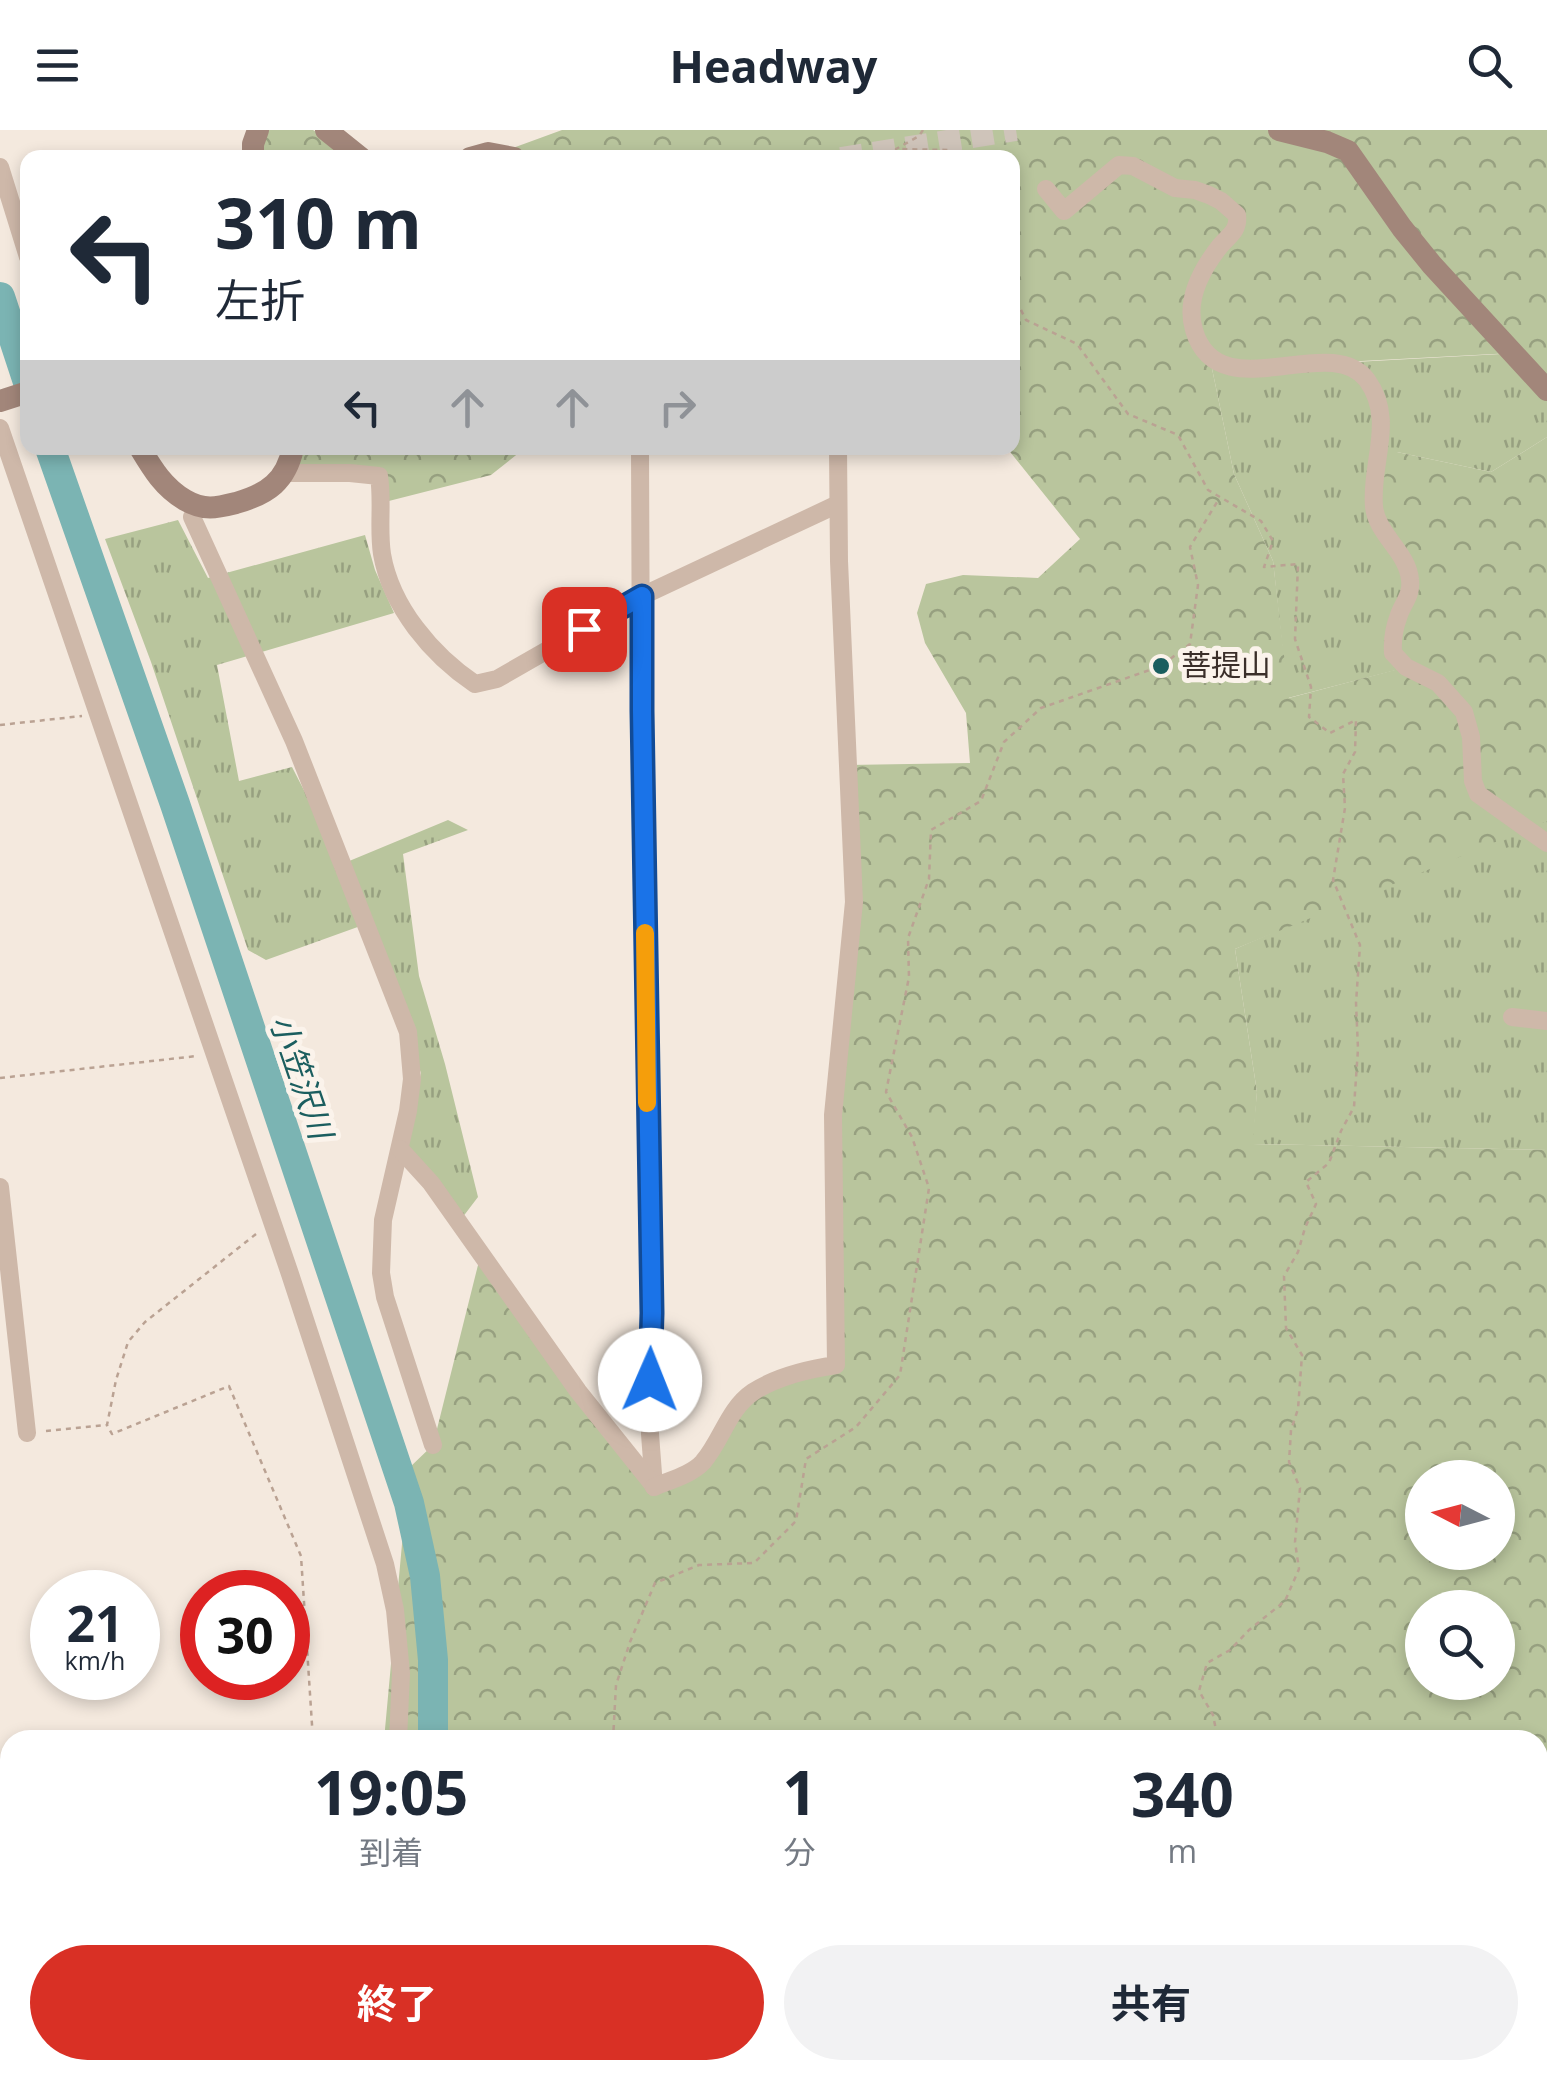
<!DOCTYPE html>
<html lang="ja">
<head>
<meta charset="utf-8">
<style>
  :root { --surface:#fff; --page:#f2f2f3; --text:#1f2937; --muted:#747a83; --accent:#d93025 }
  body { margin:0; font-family:"Open Sans","Noto Sans JP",sans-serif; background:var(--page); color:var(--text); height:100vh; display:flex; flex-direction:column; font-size:38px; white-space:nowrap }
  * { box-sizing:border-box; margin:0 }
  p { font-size:32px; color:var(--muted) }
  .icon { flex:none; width:55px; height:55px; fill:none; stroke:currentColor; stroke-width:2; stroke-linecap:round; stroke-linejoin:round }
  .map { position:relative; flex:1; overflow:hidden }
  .panel { position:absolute; left:0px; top:1600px; width:1548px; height:350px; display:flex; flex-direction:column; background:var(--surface); border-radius:30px 30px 0 0; box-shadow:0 5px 15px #0003 }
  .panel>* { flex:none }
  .guide { position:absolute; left:20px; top:20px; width:1000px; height:305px; border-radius:20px; box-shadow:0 5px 15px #0003; background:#fff; color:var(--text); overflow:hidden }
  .needle { width:65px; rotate:276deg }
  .buttons { position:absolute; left:1405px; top:1330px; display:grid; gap:20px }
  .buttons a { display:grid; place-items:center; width:110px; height:110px; border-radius:50%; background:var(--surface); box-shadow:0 5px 15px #0003; font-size:50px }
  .speed { position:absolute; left:30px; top:1440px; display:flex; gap:20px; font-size:50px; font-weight:700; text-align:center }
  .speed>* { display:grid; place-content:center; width:130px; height:130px; border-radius:50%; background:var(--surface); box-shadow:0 5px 15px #0003; line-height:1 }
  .speed small { font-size:25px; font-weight:400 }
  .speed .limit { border:15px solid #d22; background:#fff; color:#111 }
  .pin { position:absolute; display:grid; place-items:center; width:85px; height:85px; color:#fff; margin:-42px; border-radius:20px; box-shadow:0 5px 15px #0006 }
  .me { position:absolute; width:110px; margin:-55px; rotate:1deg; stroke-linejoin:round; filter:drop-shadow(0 0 8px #0008) }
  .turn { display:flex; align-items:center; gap:35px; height:210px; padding:0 30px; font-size:45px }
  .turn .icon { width:130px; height:130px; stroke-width:2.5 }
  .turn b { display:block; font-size:70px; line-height:85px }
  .lanes { display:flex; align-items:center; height:95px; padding:0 30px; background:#0003; justify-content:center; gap:50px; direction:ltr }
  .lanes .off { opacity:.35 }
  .eta { display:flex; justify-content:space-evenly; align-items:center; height:170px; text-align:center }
  .eta b { font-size:60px; font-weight:700; line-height:70px }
  .button { display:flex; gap:20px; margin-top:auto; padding:20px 30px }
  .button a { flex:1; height:115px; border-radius:60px; background:var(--accent); color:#fff; font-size:40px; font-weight:700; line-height:115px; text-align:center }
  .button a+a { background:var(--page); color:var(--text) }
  header { display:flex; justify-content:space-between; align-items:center; height:130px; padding:0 30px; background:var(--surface); font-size:45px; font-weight:700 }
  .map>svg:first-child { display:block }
  .grass { fill:url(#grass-tufts) }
  .forest { fill:url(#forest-crowns); fill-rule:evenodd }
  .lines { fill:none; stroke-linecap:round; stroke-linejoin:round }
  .river { stroke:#7bb4b3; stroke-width:30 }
  .secondary-tunnel { stroke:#cfc4ba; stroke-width:22; stroke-dasharray:22 11; stroke-linecap:butt }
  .path { stroke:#baa293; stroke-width:2.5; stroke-dasharray:5 5; stroke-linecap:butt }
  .street { stroke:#ceb8a9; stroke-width:18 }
  .secondary { stroke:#a2867a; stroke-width:22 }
  .route-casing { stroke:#114b97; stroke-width:25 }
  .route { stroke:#1a73e8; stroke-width:18 }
  .slow { stroke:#f59e0b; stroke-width:18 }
  .poi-dot { fill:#1b5e5f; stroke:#fbf3eb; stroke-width:4 }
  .labels { text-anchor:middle; stroke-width:10; stroke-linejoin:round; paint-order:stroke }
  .poi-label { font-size:30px; fill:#3a2e29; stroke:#fbf3eb; text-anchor:start }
  .water-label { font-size:32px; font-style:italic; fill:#1b5e5f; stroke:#fbf3eb }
</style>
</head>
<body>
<header><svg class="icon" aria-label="menu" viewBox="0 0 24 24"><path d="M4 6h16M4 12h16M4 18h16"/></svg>Headway<svg class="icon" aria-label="search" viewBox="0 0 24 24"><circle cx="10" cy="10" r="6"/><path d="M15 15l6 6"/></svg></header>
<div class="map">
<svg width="1547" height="1950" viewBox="0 0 1547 1950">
  <defs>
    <pattern id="grass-tufts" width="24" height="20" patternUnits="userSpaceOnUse" patternTransform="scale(2.5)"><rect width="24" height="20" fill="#b9c59d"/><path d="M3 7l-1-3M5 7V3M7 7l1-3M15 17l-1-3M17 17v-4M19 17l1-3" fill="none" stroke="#97a080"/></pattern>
    <pattern id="forest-crowns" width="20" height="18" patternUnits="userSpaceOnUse" patternTransform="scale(2.5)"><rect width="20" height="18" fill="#b9c59d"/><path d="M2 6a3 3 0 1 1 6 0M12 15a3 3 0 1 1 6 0" fill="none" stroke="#97a080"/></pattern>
  </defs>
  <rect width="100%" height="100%" fill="#f4e9de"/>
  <g class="grass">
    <polygon points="1501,224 1547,245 1547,307 1491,342 1397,322 1409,444 1400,539 1288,568 1273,431 1234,344 1210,229 1318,234"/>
    <polygon points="178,390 208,448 365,405 375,440 394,483 217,535 239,651 292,637 342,734 448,690 468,700 403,724 419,846 445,934 478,1067 459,1092 404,1024 421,943 366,794 266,830 248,820 151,532 105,409"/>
    <polygon points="1547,684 1547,1020 1252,1014 1257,962 1235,819"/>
  </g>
  <g class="forest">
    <polygon points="264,0 313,0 358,27 256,27"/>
    <path d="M 562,0 L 1547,0 L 1547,259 L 1513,223 L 1305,234 L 1210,229 L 1234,344 L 1273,431 L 1289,568 L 1406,537 L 1393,505 L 1411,451 L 1374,366 L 1397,322 L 1491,342 L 1547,307 L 1547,691 L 1235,819 L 1257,962 L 1253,1014 L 1547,1020 L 1547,1950 L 383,1950 L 384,1940 L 1538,1940 L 1538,1610 L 384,1610 L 409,1338 L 433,1315 L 479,1131 L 654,1356 L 700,1334 L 753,1262 L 835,1235 L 833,985 L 854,772 L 848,635 L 970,633 L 966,583 L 925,513 L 917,483 L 926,454 L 963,445 L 1038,448 L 1080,409 L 1007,318 L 1012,318 L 1012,28 L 488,27 ZM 1422,1348 L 1498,1348 L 1498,1422 L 1422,1422 ZM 1422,1478 L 1498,1478 L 1498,1552 L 1422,1552 Z"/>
    <polygon points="295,318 525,318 491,345 381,373 379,346 289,343"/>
  </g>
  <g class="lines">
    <g class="river">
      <polyline points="0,167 28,252"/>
      <polyline points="50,318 175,674 409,1373 425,1446 433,1530 433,1610"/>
      <polyline points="407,1950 409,1940"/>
    </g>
    <polyline class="secondary-tunnel" points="841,28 1016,0"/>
    <g class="path">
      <polyline points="923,0 919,6 896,19 950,20 958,28"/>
      <polyline points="1012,162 1026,190 1077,214 1128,284 1178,305 1208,360 1261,391 1273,411 1264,437 1298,434 1295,509 1311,557 1309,587 1330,603 1356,590 1355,622 1343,644 1345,678 1333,750 1360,815 1356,873 1358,919 1354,977 1341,1001 1329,1033 1306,1052 1316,1074 1305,1098 1298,1122 1284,1146 1286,1198 1302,1225 1298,1279 1291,1300 1289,1332 1300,1358 1295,1412 1299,1439 1285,1471 1249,1500 1230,1520 1207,1533 1199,1561 1213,1585 1218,1610"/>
      <polyline points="0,595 82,586"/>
      <polyline points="0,948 197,926"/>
      <polyline points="256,1104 145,1192 128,1212 116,1250 107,1295 112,1304 229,1256 301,1426 313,1610"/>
      <polyline points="46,1301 107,1295"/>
      <polyline points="613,1610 616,1555 630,1512 655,1453 699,1435 754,1433 796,1391 806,1329 856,1297 900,1245 929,1058 912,1007 886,962 909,847 908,808 929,749 931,700 981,671 1004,612 1041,578 1161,536 1190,514 1198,455 1190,417 1217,372"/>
      <polyline points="142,1950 147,1940"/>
      <polyline points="683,1950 684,1940"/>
      <polyline points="1376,1950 1376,1940"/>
    </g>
    <g class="street">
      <polyline points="0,37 28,127"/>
      <path d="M 1046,59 L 1064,81 L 1119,35 L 1133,36 L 1175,58 L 1195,60 L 1209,65 L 1221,71 L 1237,85 C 1239,101 1229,105 1220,116 C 1201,140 1185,170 1194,200 C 1218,282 1330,200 1367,250 C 1396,290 1370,333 1374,376 C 1376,404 1408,422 1410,450 C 1412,465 1403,473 1399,485 C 1394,498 1392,509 1393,523 L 1406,537 L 1438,553 L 1464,582 L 1471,607 L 1473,651 L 1478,664 L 1547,713"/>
      <polyline points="0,298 290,1144 385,1434 395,1480 401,1543 398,1610"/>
      <polyline points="640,318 641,581 652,1183 650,1304 654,1357"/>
      <path d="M 282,343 L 350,343 L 379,346 C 383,372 378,398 382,424 C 391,477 432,525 475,554 L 497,549 L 642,466 L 838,374"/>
      <polyline points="192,387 294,611 408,902 412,949 408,981 383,1090 381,1143 385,1167 433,1315"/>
      <polyline points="1512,887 1547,891"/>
      <polyline points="400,1019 431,1053 578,1261 654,1356"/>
      <polyline points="0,1057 27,1303"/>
      <path d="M 654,1357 C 670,1350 691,1345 703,1332 C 722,1310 728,1279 753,1262 C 776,1247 809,1239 836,1235 L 833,985 L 854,772 L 839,431 L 838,318"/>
      <polyline points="0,1703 10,1712"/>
      <polyline points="0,1791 10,1757"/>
      <polyline points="377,1950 381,1940"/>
    </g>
    <g class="secondary">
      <polyline points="326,0 361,28"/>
      <polyline points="1279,0 1327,12 1348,21 1402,98 1432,135 1547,260"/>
      <polyline points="253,28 253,14 258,0"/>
      <polyline points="470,28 488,23 514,28"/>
      <polyline points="0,271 28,262"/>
      <path d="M 140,318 C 152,338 163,357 185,370 C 204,381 216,378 236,373 C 268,364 286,351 293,318"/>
    </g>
  </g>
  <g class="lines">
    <defs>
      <polyline id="route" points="584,499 642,466 642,581 652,1183 650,1250"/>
    </defs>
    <use href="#route" class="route-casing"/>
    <use href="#route" class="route"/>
    <polyline class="slow" points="645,803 647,973"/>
  </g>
  <circle class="poi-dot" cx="1161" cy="536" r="10"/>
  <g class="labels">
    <g class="poi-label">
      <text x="1181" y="546">菩提山</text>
    </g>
    <g class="water-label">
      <text transform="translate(301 947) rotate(71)" y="11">小笠沢川</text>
    </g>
  </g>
</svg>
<div class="buttons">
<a><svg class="needle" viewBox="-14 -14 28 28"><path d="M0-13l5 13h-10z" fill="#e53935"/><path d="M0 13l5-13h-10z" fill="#747a83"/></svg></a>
<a><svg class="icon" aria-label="search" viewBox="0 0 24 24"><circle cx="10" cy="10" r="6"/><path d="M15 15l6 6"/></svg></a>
</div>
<div class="speed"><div>21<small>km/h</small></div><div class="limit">30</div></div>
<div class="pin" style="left:584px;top:499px;background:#d93025"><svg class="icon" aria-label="arrive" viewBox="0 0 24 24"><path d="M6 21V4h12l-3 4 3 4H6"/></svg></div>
<svg class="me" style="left:650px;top:1250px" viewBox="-20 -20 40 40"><circle r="19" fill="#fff"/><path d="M0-13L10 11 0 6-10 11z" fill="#1a73e8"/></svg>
<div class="guide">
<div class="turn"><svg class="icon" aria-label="left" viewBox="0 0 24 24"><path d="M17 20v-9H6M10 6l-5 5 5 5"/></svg><div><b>310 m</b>左折</div></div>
<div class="lanes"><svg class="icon" aria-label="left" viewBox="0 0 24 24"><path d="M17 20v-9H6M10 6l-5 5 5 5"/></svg><svg class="icon off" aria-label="ahead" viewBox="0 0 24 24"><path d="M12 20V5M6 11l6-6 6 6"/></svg><svg class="icon off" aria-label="ahead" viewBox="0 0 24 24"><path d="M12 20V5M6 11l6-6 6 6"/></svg><svg class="icon off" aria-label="right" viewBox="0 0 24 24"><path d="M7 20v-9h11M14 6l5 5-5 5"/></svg></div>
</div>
<section class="panel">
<div class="eta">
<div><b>19:05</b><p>到着</p></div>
<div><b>1</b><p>分</p></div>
<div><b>340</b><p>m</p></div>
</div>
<div class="button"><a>終了</a><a>共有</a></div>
</section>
</div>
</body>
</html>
